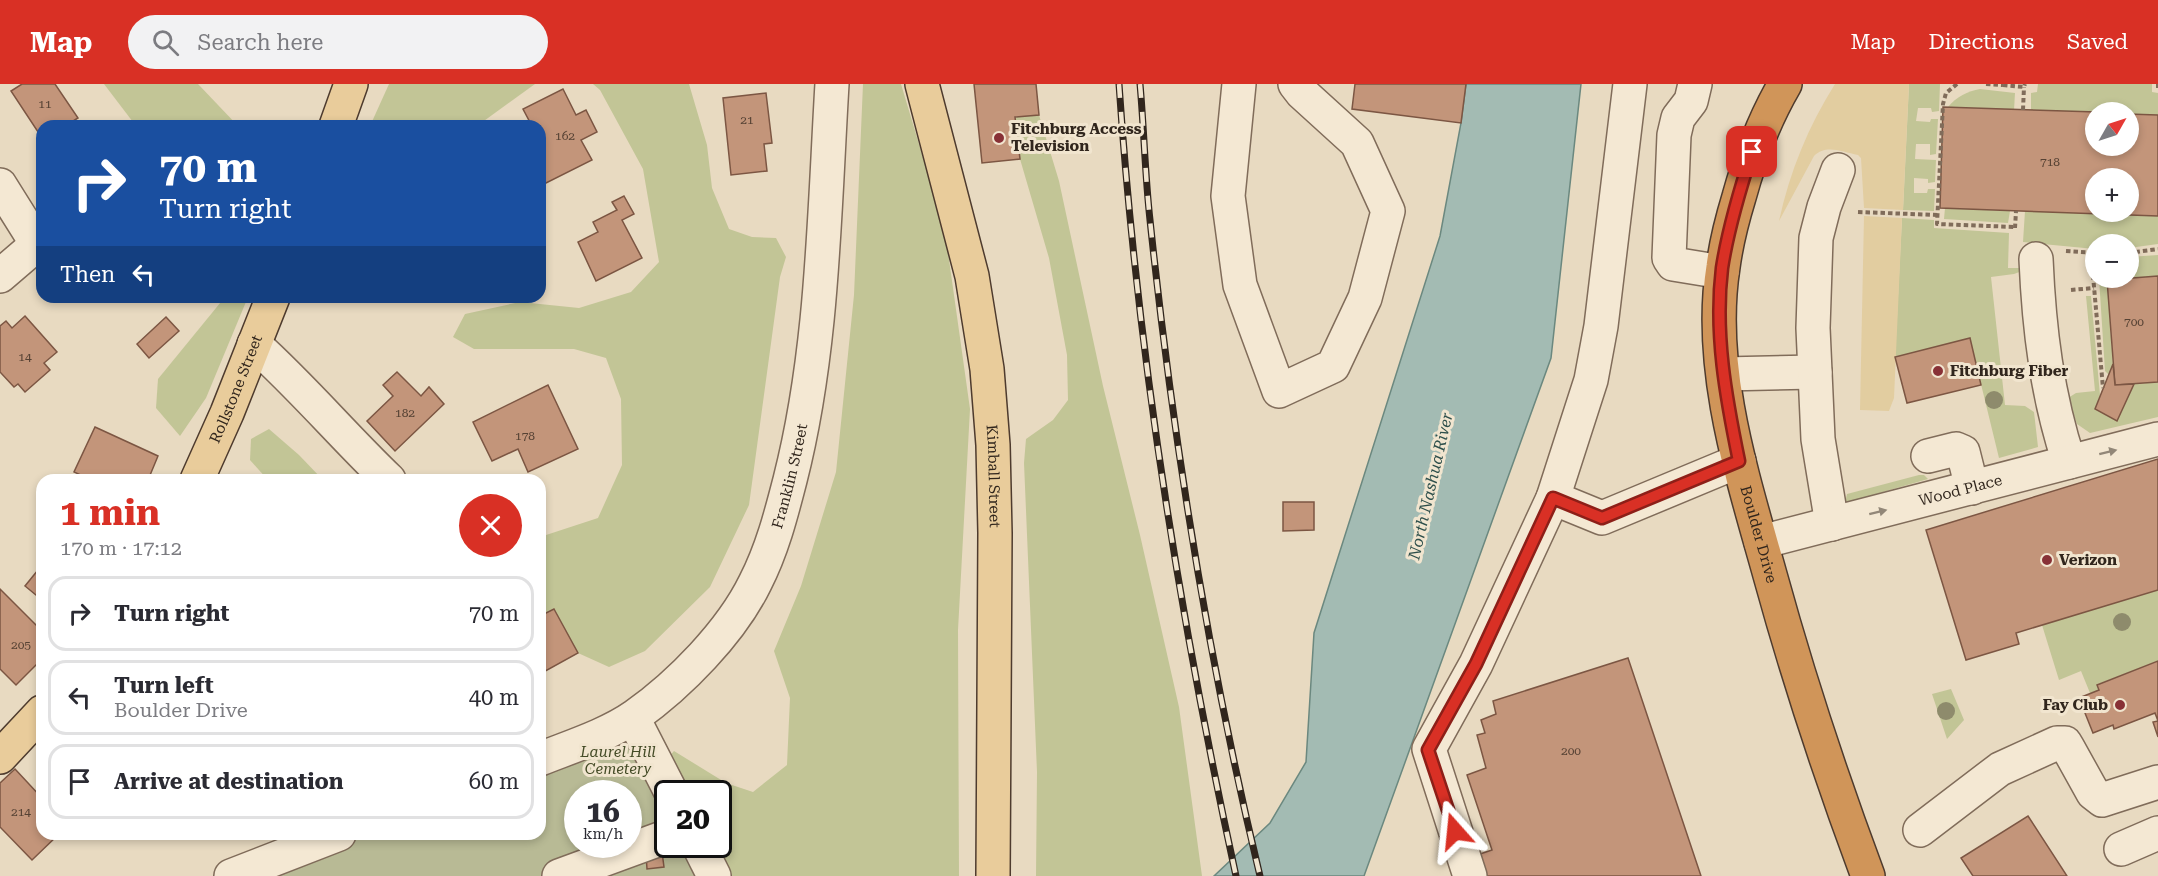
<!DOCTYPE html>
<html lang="en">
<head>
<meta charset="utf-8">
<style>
  :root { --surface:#fff; --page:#f2f2f3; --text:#2b2b33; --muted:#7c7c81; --line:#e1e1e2; --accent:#d93025 }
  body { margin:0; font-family:"Roboto Serif",serif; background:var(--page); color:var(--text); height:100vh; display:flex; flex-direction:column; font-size:22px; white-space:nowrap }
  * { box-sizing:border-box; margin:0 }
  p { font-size:20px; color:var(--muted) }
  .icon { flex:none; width:33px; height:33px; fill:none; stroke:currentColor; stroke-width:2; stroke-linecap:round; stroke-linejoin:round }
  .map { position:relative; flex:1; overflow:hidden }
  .panel { position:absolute; left:36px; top:390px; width:510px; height:366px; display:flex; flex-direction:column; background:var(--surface); border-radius:18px; box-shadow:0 3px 9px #0003 }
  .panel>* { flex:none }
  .hud { position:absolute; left:36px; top:36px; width:510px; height:183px; border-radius:18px; box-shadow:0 3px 9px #0003; background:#1a4fa0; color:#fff; overflow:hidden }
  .needle { width:39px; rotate:51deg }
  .fabs { position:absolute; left:2085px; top:18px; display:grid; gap:12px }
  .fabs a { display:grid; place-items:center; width:54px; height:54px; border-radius:50%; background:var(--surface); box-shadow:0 3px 9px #0003; font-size:30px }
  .speed { position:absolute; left:564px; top:696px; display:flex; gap:12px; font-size:30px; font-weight:700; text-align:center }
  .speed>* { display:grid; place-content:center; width:78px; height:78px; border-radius:50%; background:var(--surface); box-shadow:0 3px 9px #0003; line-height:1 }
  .speed small { font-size:15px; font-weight:400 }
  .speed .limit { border:3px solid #111; border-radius:9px; background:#fff; color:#111 }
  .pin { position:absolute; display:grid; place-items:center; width:51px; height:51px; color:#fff; margin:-26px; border-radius:12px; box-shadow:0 3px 9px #0006 }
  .me { position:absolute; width:66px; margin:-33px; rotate:342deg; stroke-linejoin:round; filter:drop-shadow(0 0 4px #0008) }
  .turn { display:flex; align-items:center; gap:21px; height:126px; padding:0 24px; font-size:27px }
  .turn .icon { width:78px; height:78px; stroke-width:2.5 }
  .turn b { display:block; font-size:42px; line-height:51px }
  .then { display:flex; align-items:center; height:57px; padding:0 24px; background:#0003; gap:12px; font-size:22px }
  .round { display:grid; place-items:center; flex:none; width:63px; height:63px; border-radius:32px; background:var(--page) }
  .headline { display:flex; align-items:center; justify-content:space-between; height:102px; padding:0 24px }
  h1 { font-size:36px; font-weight:700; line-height:45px; color:var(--accent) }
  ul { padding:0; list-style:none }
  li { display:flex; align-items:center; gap:18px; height:75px; margin:0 12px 9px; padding:0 12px; border:3px solid var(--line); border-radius:18px }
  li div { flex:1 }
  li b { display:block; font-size:22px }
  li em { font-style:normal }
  header { display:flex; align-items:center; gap:36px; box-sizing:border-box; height:84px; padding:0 30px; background:var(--accent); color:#fff }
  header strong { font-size:28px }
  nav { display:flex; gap:33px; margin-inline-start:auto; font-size:21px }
  .search { width:420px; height:54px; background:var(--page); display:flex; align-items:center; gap:15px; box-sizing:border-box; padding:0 21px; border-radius:33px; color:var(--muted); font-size:22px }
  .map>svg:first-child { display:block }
  .green { fill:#c2c596 }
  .sand { fill:#e2cda0 }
  .cemetery { fill:#b8ba95; fill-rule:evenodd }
  .water { fill:#a3bbb3; stroke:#6b887f; stroke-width:1.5 }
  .building { fill:#c3957a; stroke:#7c5643; stroke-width:1.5; fill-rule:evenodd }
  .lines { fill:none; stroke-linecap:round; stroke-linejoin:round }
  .minor-casing { stroke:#806c5a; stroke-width:36 }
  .major-casing { stroke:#4e3b2e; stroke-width:36 }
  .highway-casing { stroke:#4e3b2e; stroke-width:36 }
  .path { stroke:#806c5a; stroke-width:4; stroke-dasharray:4.5 3; stroke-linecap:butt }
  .minor { stroke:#f4e8d3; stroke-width:33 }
  .major { stroke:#e9cc9b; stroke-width:33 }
  .highway { stroke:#d09559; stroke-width:33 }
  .rail-casing { stroke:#31261d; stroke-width:7 }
  .rail { stroke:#f1e5cf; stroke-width:4.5; stroke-dasharray:14; stroke-linecap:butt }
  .tree { fill:#8e8b6c }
  .oneway { fill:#928778 }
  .route-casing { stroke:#8d1f18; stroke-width:15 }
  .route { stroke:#d93025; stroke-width:10 }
  .poi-dot { fill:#883136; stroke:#f1e5cf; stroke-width:2 }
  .labels { text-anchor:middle; stroke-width:6; stroke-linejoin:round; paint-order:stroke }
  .number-label { font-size:12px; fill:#564234 }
  .poi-label { font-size:15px; font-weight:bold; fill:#31261d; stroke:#f1e5cf; text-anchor:start }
  .street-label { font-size:15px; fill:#31261d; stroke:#f1e5cf }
  .park-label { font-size:15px; font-style:italic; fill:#444b26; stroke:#f1e5cf }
  .water-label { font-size:16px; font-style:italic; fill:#2e4f4b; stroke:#f1e5cf }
</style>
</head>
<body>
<header>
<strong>Map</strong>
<div class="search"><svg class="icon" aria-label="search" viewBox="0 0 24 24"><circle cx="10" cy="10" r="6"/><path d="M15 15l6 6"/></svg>Search here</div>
<nav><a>Map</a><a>Directions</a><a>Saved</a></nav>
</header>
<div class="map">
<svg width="2158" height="792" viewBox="0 0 2158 792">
  <rect width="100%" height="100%" fill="#e8dac1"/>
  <g class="green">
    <polygon points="104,0 198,0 238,42 136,42"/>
    <polygon points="389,0 535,0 477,42 370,42"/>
    <polygon points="593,0 689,0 707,61 712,104 729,145 752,153 776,154 786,173 780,193 749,421 710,503 645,567 609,583 578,569 554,525 540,532 540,453 598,434 622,381 621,315 606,274 574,265 474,265 453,253 465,230 520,218 579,224 631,208 659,178 643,85 600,6"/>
    <polygon points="863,0 901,0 945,147 970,325 958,546 959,792 714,792 698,761 718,760 718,710 672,709 659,684 674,667 726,699 753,708 787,681 790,614 774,567 801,502 836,388 854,211"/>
    <polygon points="1909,0 1940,0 1939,27 1932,28 1931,24 1918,24 1916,37 1930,38 1931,35 1938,35 1936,70 1930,71 1930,60 1916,60 1915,75 1936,76 1935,98 1928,99 1928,95 1914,94 1914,109 1927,109 1928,105 1935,105 1934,127 1903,126"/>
    <polygon points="2038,0 2152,0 2152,8 2158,9 2158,31 2031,26 2031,9 2037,8"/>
    <path d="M 1980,5 L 2015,9 L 2014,26 L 1948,23 C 1956,13 1968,7 1980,5 Z"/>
    <polygon points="1039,31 1059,97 1103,302 1140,451 1179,623 1202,792 1036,792 1037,688 1024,379 1026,355 1053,336 1068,316 1067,271 1049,174 1020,75 1015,33"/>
    <polygon points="1945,124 2010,127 2008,139 1944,135"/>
    <polygon points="2025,127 2158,132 2158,160 2129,164 2128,160 2096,160 2095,165 2023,158"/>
    <polygon points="1902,134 1934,136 1934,144 2009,149 2008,184 2023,184 2022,187 2014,190 1991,193 2005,321 2025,322 2034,328 2038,363 1999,374 1970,255 1895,273"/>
    <polygon points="2158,171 2158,192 2107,196 2113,280 2109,291 2105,287 2099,194 2128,194 2129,173"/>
    <polygon points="2086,212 2091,212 2100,311 2095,325 2117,337 2134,300 2158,298 2158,333 2090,349 2077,340 2068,314 2076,309 2095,307"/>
    <polygon points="225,213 248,213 206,314 180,352 156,324 158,295"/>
    <polygon points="269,345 299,371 323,396 268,396 250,376 251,355"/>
    <polygon points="1919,391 1924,391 1928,395 1845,419 1847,410"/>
    <polygon points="2158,506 2158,577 2098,600 2099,606 2090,609 2081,587 2059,596 2042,541"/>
    <polygon points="1951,605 1964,636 1947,655 1932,610"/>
  </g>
  <g class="sand">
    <path d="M 1835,0 L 1909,0 L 1903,126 L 1864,124 L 1861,74 L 1858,71 C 1842,68 1826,60 1814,72 L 1779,137 C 1790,87 1808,43 1835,0 Z"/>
    <polygon points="1864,132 1902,134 1894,314 1889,327 1860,326"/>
  </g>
  <path class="cemetery" d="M 633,634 L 668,710 L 668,760 L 698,761 L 714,792 L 231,792 L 339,750 L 540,750 L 540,675 ZM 578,710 L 628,710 L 628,760 L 578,760 Z"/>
  <polygon class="water" points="1466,0 1581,0 1551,274 1364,792 1214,792 1270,739 1306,678 1314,549 1440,152 1461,39"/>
  <g class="building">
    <polygon points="22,0 55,0 78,34 65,42 42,42 42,54 11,7"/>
    <polygon points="974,0 1036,0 1039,31 1015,33 1020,75 982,79"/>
    <polygon points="1355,0 1466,0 1461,39 1352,25"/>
    <polygon points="563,5 576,31 586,26 597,48 581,56 592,76 540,102 540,42 532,42 523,25"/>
    <polygon points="766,9 772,59 764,60 767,87 731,91 723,14"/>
    <path d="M 1943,23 L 2097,28 L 2096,28 L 2096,62 L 2128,62 L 2128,30 L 2158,31 L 2158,132 L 1940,124 ZM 2096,94 L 2128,94 L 2128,128 L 2096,128 Z"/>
    <polygon points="624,112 634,130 622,136 642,174 596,197 578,158 598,148 593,138 617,126 612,118"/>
    <polygon points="2158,192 2158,298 2115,301 2107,196"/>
    <polygon points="25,232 57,268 44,279 50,286 25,308 18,300 14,303 0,288 0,242 6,237 12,244"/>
    <polygon points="166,233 179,247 149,274 137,260"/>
    <polygon points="1970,254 1981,301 1907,319 1895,273"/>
    <polygon points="2113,280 2115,301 2134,300 2117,337 2095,325"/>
    <polygon points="397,288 421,312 429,303 444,320 395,367 367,337 393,312 383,301"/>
    <polygon points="548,301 578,365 528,388 518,365 492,377 473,338"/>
    <polygon points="95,343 158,372 148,396 91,396 74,388"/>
    <polygon points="2158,375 2158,506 2016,549 2019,560 1966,576 1926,446"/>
    <polygon points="1283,418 1314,418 1314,446 1283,447"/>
    <polygon points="42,481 42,516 25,502"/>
    <polygon points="0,505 42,547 42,575 16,601 0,585"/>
    <polygon points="554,525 578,569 540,590 540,532"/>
    <polygon points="1628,574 1701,792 1473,792 1468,774 1492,766 1467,691 1486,684 1477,651 1485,649 1481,636 1496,630 1493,617"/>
    <polygon points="2158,577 2158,653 2153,638 2158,637 2155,629 2114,645 2113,641 2093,649 2079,614 2099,606 2097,601"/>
    <polygon points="15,685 42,714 42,750 59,750 32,776 0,743 0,699"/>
    <polygon points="2028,732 2067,792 1973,792 1961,774"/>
    <polygon points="662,768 664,783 647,785 646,770"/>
  </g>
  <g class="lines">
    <defs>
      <g id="minor">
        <polyline points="1239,0 1228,112 1240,201 1279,307 1333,282 1365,214 1388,127 1357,59 1302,9 1295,0"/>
        <polyline points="1695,0 1691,17 1678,34 1674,51 1669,174 1673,180 1722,188"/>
        <polyline points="0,101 37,160"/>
        <path d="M 2036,175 C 2039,245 2047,311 2069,378"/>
        <polyline points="0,192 42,156"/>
        <path d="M 254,260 C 302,303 343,352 389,396"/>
        <polyline points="1724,290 1815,288"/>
        <polyline points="1928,372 1956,365 1963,368 1972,404"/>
        <polyline points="1553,414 1602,434 1739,377"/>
        <polyline points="1832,440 1818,355 1813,244 1816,154 1824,123 1838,86"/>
        <path id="s1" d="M 1761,458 L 2158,355"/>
        <polyline points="633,634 672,710"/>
        <path id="s2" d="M 540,675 C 570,663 608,651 635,632 C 680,600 731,548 755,499 C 772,466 781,431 790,396 C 823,267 824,132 832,0"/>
        <polyline points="1920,746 2000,685 2057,659 2065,659 2068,664 2093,709 2102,716 2158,698"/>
        <polyline points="698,760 714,792"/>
        <polyline points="2121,765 2158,749"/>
        <polyline points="231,792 339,750"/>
        <polyline points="559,792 668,752"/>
        <polyline points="1470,792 1429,665 1476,580 1553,414 1591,296 1601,242 1630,0"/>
      </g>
      <g id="major">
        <path id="s3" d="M 922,0 L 972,192 L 987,285 L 993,361 L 995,449 L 993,792"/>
        <polyline points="336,42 351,0"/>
        <path id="s4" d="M 197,396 L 227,329 L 273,213"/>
        <polyline points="0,673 42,628"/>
      </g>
      <g id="highway">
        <path id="s5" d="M 1785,0 C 1764,36 1750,73 1739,113 C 1732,136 1726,160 1723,183 C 1707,285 1743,394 1770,491 C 1798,593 1831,693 1868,792"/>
      </g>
    </defs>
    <use href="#minor" class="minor-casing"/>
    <use href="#major" class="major-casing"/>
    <use href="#highway" class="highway-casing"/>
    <g class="path">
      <polyline points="1957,0 1946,9 1943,20 1937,140 2015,143"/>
      <polyline points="1986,0 2003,1"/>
      <polyline points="2158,0 2158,4"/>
      <polyline points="2003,1 2024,3 2025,0"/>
      <polyline points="2023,26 2024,3"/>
      <polyline points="1858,128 1938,131"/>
      <polyline points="2015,144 2016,127"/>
      <polyline points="2066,167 2096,169"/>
      <polyline points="2091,169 2103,304"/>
      <polyline points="2128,169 2158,165"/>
      <polyline points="2071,206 2094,204"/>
    </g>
    <use href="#minor" class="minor"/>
    <use href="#major" class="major"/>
    <use href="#highway" class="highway"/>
    <defs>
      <g id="rail">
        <path d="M 1119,0 C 1137,266 1179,531 1236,792"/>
        <path d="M 1140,0 C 1144,45 1145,91 1150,136 C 1173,356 1208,576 1260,792"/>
      </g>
    </defs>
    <use href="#rail" class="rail-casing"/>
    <use href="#rail" class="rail"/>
  </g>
  <g class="tree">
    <circle cx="1994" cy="316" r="9"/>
    <circle cx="2122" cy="538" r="9"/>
    <circle cx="1946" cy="627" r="9"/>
  </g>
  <defs><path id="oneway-solid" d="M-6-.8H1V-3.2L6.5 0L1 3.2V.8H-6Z" transform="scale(1.5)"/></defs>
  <g class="oneway">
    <use href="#oneway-solid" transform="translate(2108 368) rotate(-14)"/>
    <use href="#oneway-solid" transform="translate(1878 428) rotate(-14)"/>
  </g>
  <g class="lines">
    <defs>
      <path id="route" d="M 1455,747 L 1428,666 L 1476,580 L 1553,414 L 1602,434 L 1739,377 C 1726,314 1714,249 1722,184 C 1728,145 1740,105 1752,68"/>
    </defs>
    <use href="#route" class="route-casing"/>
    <use href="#route" class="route"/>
  </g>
  <g class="poi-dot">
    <circle cx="999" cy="54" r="6"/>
    <circle cx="1938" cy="287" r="6"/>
    <circle cx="2047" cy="476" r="6"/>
    <circle cx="2120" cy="621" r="6"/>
  </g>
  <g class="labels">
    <g class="number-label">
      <text x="45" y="24">11</text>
      <text x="747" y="40">21</text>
      <text x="565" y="56">162</text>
      <text x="2050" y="82">718</text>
      <text x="2134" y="242">700</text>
      <text x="25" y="277">14</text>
      <text x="405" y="333">182</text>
      <text x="525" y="356">178</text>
      <text x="21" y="565">205</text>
      <text x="1571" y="671">200</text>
      <text x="21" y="732">214</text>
    </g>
    <g class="poi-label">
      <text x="1011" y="50">Fitchburg Access<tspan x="1011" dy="17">Television</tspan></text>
      <text x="1950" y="292">Fitchburg Fiber</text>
      <text x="2059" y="481">Verizon</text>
      <text x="2108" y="626" text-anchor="end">Fay Club</text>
    </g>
    <g class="street-label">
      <text dy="5" stroke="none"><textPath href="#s4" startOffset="99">Rollstone Street</textPath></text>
      <text dy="5" stroke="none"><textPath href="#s3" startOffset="400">Kimball Street</textPath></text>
      <text dy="5" stroke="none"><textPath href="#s2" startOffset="398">Franklin Street</textPath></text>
      <text dy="5" stroke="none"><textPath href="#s1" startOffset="206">Wood Place</textPath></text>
      <text dy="5" stroke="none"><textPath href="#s5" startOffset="466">Boulder Drive</textPath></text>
    </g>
    <g class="park-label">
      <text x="618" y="673">Laurel Hill<tspan x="618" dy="17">Cemetery</tspan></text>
    </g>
    <g class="water-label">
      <text transform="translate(1430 402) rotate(-77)" y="6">North Nashua River</text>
    </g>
  </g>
</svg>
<div class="fabs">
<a><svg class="needle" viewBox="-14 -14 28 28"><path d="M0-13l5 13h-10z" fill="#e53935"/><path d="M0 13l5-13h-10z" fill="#7c7c81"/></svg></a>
<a>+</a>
<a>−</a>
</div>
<div class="speed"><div>16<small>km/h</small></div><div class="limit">20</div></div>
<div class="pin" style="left:1752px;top:68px;background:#d93025"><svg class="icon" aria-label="arrive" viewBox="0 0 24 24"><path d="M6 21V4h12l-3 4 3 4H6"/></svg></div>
<svg class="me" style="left:1455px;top:747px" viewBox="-20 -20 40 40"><path d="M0-17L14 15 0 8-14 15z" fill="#d93025" stroke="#fff" stroke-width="4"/></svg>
<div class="hud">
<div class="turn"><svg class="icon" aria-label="right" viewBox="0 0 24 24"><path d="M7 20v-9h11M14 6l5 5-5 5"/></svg><div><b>70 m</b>Turn right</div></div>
<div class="then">Then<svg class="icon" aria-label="left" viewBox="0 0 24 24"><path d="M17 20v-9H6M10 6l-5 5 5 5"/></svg></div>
</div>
<section class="panel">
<div class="headline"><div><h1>1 min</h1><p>170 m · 17:12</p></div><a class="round" style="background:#d93025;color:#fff"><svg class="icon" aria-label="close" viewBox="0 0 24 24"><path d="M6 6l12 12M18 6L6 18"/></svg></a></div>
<ul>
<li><svg class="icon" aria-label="right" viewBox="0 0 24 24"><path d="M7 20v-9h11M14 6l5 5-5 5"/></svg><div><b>Turn right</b></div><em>70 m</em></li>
<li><svg class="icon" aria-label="left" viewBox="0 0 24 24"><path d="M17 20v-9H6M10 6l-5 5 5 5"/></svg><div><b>Turn left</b><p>Boulder Drive</p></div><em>40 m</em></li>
<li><svg class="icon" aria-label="arrive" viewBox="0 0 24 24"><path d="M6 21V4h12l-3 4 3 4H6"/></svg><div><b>Arrive at destination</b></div><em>60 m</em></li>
</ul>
</section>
</div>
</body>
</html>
